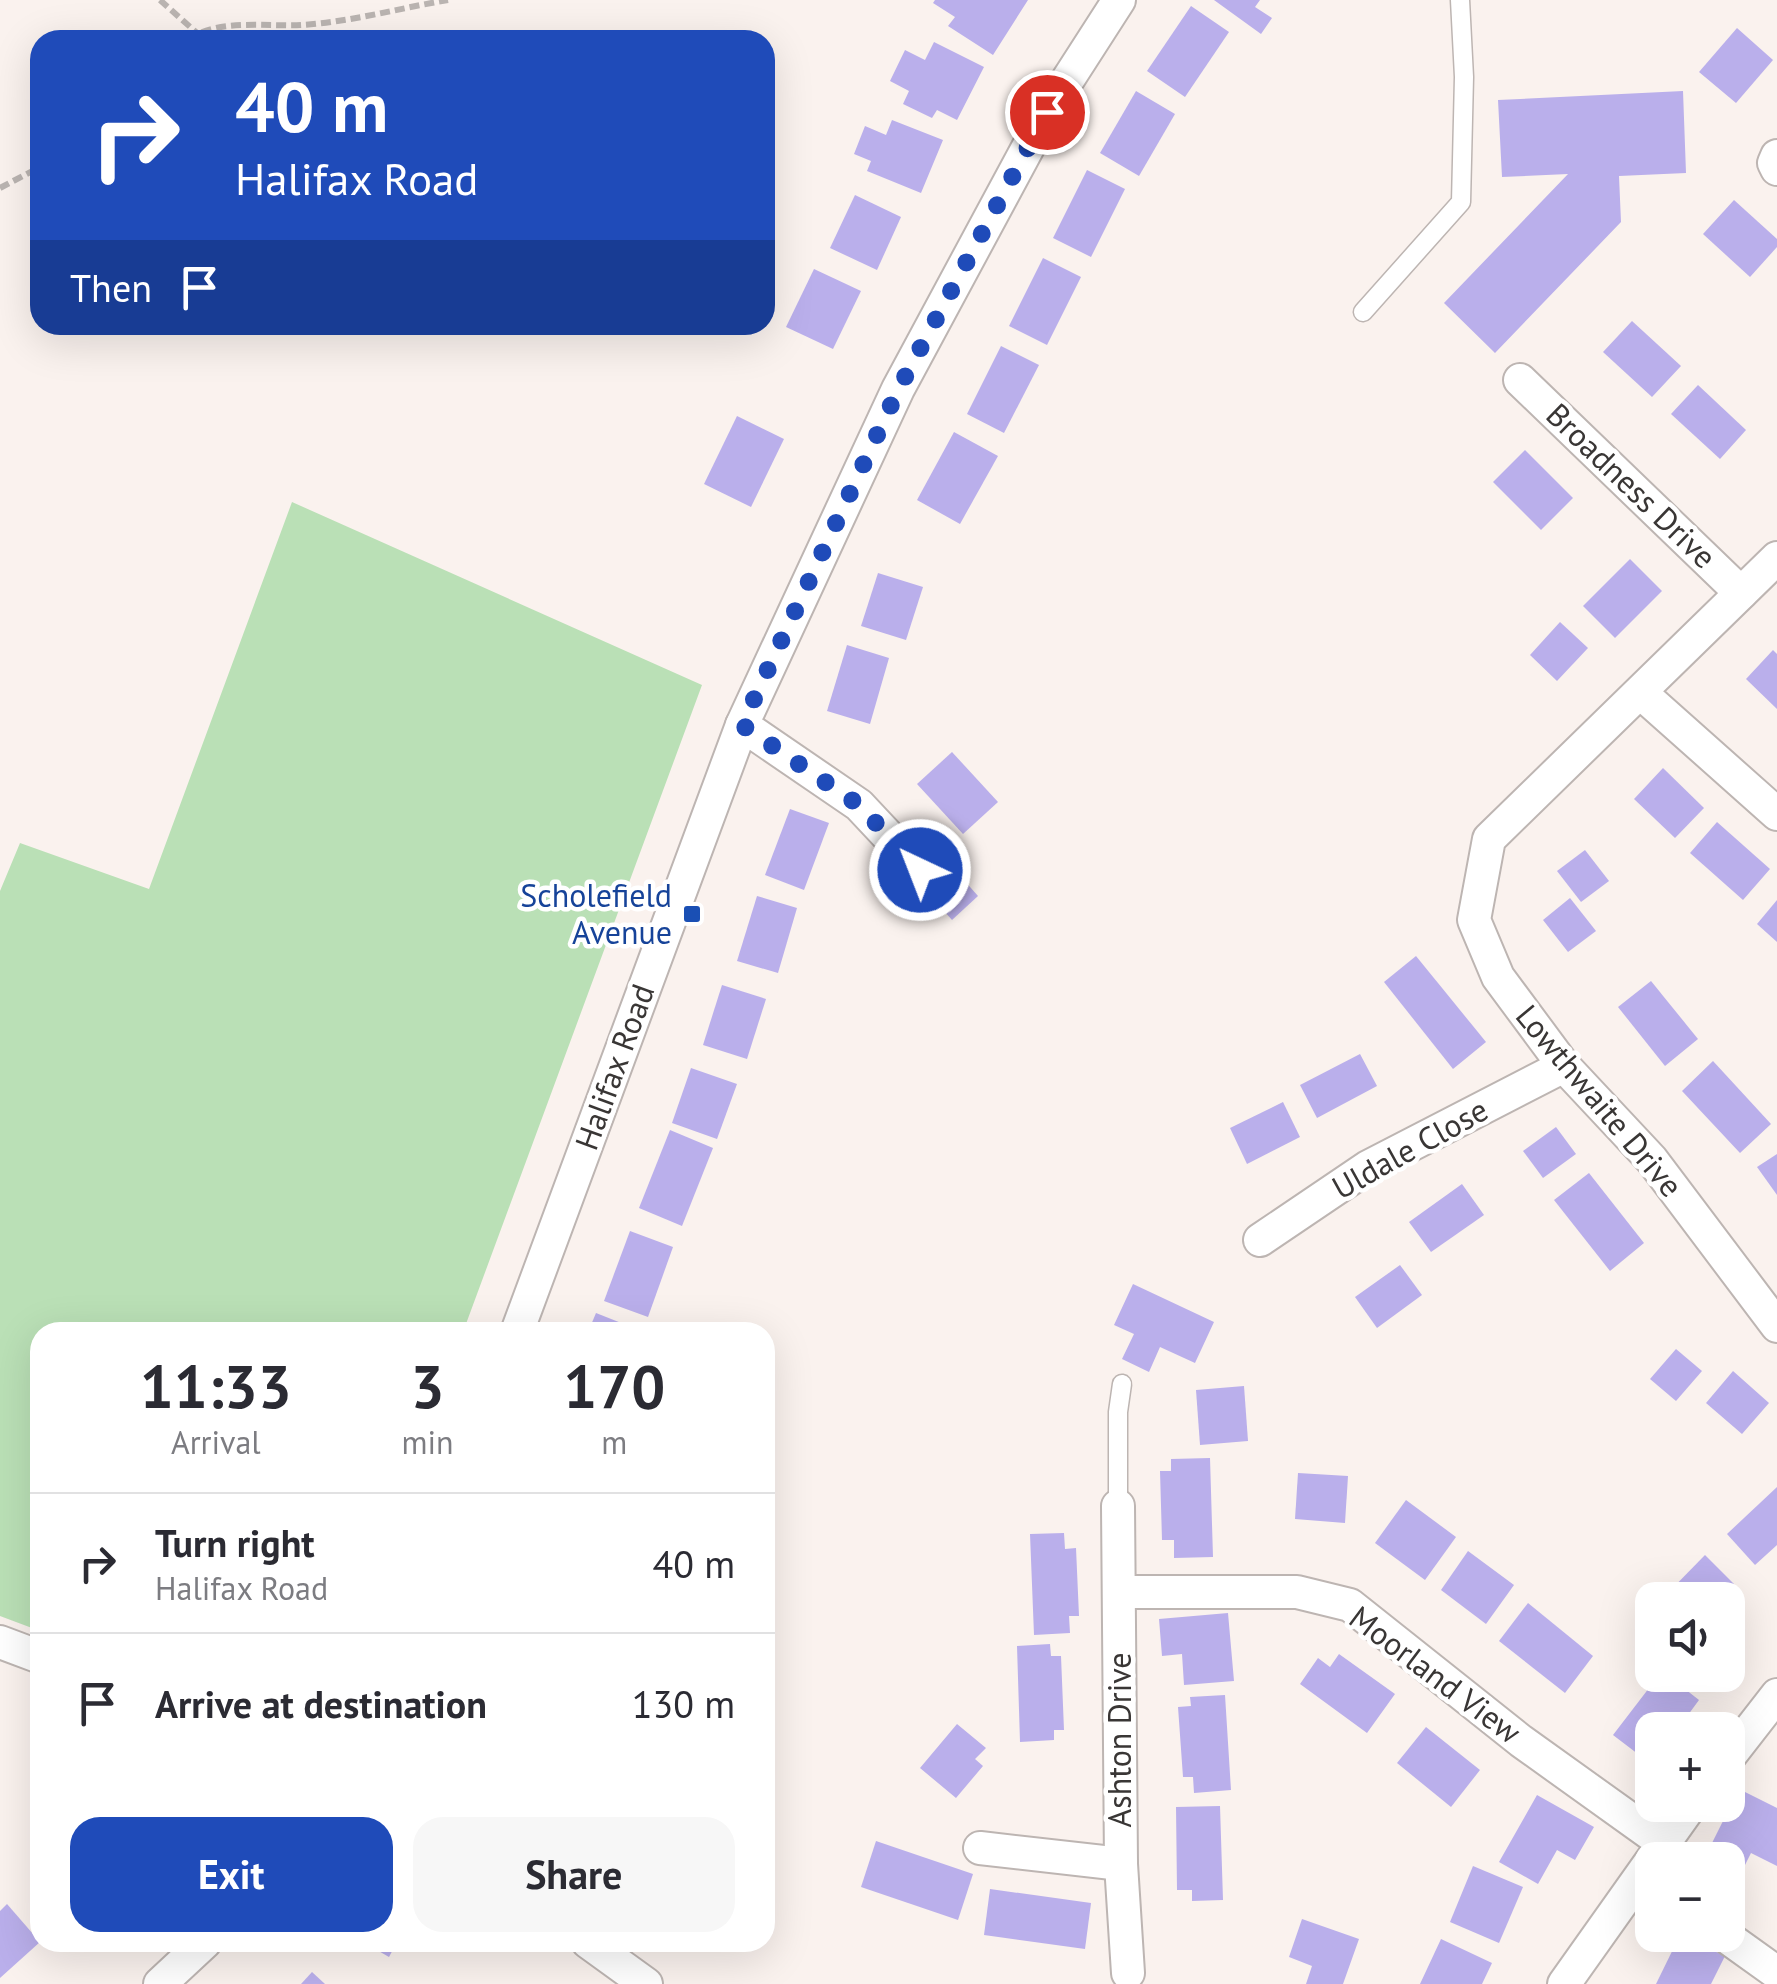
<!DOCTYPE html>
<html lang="en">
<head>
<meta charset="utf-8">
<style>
  :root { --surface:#fff; --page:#f7f7f7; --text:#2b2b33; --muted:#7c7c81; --line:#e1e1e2; --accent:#1f4bb9 }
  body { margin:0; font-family:"PT Sans",sans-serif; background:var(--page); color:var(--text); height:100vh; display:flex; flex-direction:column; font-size:38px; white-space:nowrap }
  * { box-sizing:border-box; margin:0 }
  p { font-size:32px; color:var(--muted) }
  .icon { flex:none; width:55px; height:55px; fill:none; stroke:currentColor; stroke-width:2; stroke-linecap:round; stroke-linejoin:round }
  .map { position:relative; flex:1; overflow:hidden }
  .details { position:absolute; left:30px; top:1322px; width:745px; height:630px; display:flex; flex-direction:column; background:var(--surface); border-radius:30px; box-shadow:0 10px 40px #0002 }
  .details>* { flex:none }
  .top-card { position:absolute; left:30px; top:30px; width:745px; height:305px; border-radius:30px; box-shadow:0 10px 40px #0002; background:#1f4bb9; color:#fff; overflow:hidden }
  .buttons { position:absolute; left:1635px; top:1582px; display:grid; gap:20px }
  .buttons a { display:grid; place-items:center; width:110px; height:110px; border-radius:20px; background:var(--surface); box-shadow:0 10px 40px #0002; font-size:50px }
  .pin { position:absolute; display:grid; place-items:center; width:85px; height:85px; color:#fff; margin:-42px; border:5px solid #fff; border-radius:50%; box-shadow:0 2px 10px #0007 }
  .me { position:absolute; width:110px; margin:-55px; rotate:317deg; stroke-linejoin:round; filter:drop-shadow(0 0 8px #0008) }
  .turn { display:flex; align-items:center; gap:35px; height:210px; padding:0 40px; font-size:45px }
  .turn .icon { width:130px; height:130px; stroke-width:2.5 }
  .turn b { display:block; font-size:70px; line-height:85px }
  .then { display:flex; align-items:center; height:95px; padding:0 40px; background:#0003; gap:20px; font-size:38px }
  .eta { display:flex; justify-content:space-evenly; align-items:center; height:170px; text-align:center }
  .eta b { font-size:60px; font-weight:600; line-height:70px }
  .cta { display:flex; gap:20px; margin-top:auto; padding:20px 40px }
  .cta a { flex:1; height:115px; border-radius:30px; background:var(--accent); color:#fff; font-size:40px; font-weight:600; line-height:115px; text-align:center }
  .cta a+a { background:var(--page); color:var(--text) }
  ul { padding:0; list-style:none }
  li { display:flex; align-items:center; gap:30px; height:140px; padding:0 40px; border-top:2px solid var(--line) }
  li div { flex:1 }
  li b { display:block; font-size:38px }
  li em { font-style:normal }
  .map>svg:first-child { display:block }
  .green { fill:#bae0b6 }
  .building { fill:#baafeb }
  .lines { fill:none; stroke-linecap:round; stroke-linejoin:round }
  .service-casing { stroke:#bdb5b2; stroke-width:21 }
  .minor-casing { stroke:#bdb5b2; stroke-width:36 }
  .path { stroke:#bab4b1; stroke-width:6; stroke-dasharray:10 5; stroke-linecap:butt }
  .service { stroke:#fff; stroke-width:18 }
  .minor { stroke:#fff; stroke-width:32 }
  .route { stroke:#1f4bb9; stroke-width:18; stroke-dasharray:0 32.4 }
  .transit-dot { fill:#1a4fb4; stroke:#fff; stroke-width:4 }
  .labels { text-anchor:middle; stroke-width:9; stroke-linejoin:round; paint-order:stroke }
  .street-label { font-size:32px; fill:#393635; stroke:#fff }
  .transit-label { font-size:32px; fill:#164399; stroke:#fff; text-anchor:end }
</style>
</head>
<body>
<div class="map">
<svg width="1777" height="1984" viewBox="0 0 1777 1984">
  <rect width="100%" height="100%" fill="#faf2ee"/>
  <polygon class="green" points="292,502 702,685 463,1332 40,1332 40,1631 0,1616 0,891 20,843 149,889"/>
  <g class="building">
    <polygon points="935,0 1028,0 993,55 948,26 955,17 933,3"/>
    <polygon points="1214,0 1260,0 1255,7 1272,18 1261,34"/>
    <polygon points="1191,6 1229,32 1185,97 1147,71"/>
    <polygon points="1737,28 1773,60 1736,103 1699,72"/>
    <polygon points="934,42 984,67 957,120 937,110 932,118 903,104 909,91 890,81 905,50 925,60"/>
    <polygon points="1136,91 1175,114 1139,176 1100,153"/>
    <polygon points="1683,91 1686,173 1619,176 1621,222 1495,353 1444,303 1568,174 1502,177 1498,100"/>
    <polygon points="892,120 943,140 921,193 867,171 871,161 854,154 865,126 886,135"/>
    <polygon points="1087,170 1125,189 1091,257 1053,238"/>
    <polygon points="855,195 901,217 877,270 830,248"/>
    <polygon points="1734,200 1777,239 1777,247 1750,277 1703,234"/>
    <polygon points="1043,258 1081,277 1047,345 1009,326"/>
    <polygon points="814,269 861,291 833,349 786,327"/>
    <polygon points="1632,321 1681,366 1652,397 1603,352"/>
    <polygon points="1001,346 1039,365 1004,433 967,414"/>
    <polygon points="1698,385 1746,430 1720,459 1671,414"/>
    <polygon points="737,416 784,439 751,507 704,484"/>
    <polygon points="954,432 998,456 960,524 917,500"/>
    <polygon points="1525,450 1573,498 1541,530 1493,482"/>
    <polygon points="1630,559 1662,591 1615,638 1583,606"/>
    <polygon points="878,573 923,587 906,640 861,626"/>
    <polygon points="1560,622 1588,648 1557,681 1530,655"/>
    <polygon points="847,645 889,658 870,724 827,711"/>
    <polygon points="1773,650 1777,654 1777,709 1746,679"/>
    <polygon points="952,752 998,802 963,834 917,784"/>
    <polygon points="1663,768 1704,808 1675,838 1634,799"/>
    <polygon points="790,809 829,823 804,890 765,875"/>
    <polygon points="1717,822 1770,869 1743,900 1690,853"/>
    <polygon points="1585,850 1609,881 1581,902 1557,871"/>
    <polygon points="955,870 978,896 952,920 929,894"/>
    <polygon points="757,896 797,908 778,973 737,961"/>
    <polygon points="1570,898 1596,931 1568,952 1543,920"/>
    <polygon points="1777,900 1777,942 1757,924"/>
    <polygon points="1416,956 1486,1042 1453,1069 1384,982"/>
    <polygon points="1651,981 1698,1039 1665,1066 1618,1007"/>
    <polygon points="722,985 766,999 747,1059 703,1045"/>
    <polygon points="1360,1054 1377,1086 1317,1118 1300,1085"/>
    <polygon points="1713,1061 1771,1124 1740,1153 1682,1091"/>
    <polygon points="691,1068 737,1084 717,1139 672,1123"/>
    <polygon points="1283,1102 1300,1137 1247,1164 1230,1128"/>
    <polygon points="1556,1127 1576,1154 1543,1178 1523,1151"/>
    <polygon points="670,1130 713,1148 682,1226 639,1208"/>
    <polygon points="1777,1154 1777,1195 1757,1167"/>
    <polygon points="1589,1173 1644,1243 1610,1271 1554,1200"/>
    <polygon points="1462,1184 1484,1215 1431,1252 1409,1222"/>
    <polygon points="630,1231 673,1247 648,1317 604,1301"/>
    <polygon points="1400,1265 1422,1295 1377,1328 1355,1297"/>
    <polygon points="1133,1284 1214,1322 1195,1363 1160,1347 1149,1372 1122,1359 1134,1334 1114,1325"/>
    <polygon points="596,1313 644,1332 588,1332"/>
    <polygon points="1676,1349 1702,1371 1676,1401 1650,1379"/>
    <polygon points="1733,1371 1769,1403 1742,1434 1706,1403"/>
    <polygon points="1244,1386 1248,1441 1200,1445 1196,1390"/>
    <polygon points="1210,1458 1213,1557 1174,1558 1174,1540 1162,1540 1160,1471 1171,1471 1171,1459"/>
    <polygon points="1298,1473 1348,1476 1345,1523 1295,1519"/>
    <polygon points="1777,1487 1777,1545 1755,1565 1727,1534"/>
    <polygon points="1406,1500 1456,1537 1425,1580 1375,1543"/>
    <polygon points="1064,1533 1065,1549 1076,1548 1079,1616 1069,1616 1070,1633 1034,1635 1030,1534"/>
    <polygon points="1468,1551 1514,1585 1486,1624 1441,1590"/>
    <polygon points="1705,1555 1734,1584 1719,1600 1661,1600"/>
    <polygon points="1528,1603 1593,1656 1565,1693 1499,1641"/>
    <polygon points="1228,1613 1234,1681 1184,1685 1182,1654 1162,1656 1159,1619"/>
    <polygon points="1050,1644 1051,1656 1061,1656 1064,1730 1054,1730 1054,1740 1020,1742 1017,1646"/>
    <polygon points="1339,1654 1395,1694 1367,1733 1300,1684 1318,1658 1330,1667"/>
    <polygon points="1659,1675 1667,1675 1699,1700 1677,1730 1652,1730 1651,1764 1613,1735"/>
    <polygon points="1225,1695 1231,1790 1194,1793 1193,1777 1183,1777 1178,1707 1191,1706 1190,1697"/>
    <polygon points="957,1724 986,1748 975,1759 983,1766 956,1798 920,1768"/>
    <polygon points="1426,1727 1480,1770 1451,1807 1397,1763"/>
    <polygon points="1739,1789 1777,1808 1777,1866 1751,1853 1742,1871 1728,1863 1728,1860 1707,1853"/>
    <polygon points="1537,1795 1594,1827 1575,1860 1557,1850 1538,1884 1499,1862"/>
    <polygon points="1220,1806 1223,1900 1192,1901 1192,1890 1177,1890 1176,1807"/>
    <polygon points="876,1841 973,1874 958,1920 861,1887"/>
    <polygon points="1473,1866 1523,1887 1499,1943 1450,1922"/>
    <polygon points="990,1889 1091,1903 1085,1949 984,1935"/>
    <polygon points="7,1904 40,1942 0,1978 0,1911"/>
    <polygon points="1302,1919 1359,1939 1343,1984 1306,1984 1312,1966 1289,1957"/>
    <polygon points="1680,1935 1725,1956 1711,1984 1656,1984"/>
    <polygon points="1441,1939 1492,1963 1482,1984 1420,1984"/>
    <polygon points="363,1942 397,1942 389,1957"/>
    <polygon points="312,1972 325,1984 301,1984"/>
  </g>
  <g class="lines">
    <defs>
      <g id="service">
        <polyline points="1363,312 1461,202 1464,77 1460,0"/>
        <polyline points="1118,1506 1118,1412 1122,1384"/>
      </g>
      <g id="minor">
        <polyline points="1777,156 1774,163 1777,169"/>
        <polyline points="1520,380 1741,593"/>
        <polyline points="1777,558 1489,839 1474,920 1498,977 1564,1066 1652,1160 1777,1326"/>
        <polyline points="1641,693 1777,814"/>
        <polyline points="742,725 859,805 920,870"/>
        <polyline points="1260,1240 1368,1167 1564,1066"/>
        <polyline points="517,1332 742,725 898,389 1047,112 1119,0"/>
        <polyline points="1118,1506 1121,1864 1128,1973"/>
        <polyline points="1119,1592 1297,1592 1350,1605 1521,1741 1662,1842"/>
        <polyline points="0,1642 40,1657"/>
        <polyline points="1728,1758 1777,1695"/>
        <polyline points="980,1848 1121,1864"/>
        <polyline points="1724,1935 1777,1973"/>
        <polyline points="588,1942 646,1984"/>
        <polyline points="160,1984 205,1942"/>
        <polyline points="1564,1984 1691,1805"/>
      </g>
    </defs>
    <use href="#service" class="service-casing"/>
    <use href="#minor" class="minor-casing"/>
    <g class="path">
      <polyline points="160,0 197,33"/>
      <path d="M 189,40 C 215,18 269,27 302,25 C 350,22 400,8 448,0"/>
      <polyline points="0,188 40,167"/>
    </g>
    <use href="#service" class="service"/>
    <use href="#minor" class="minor"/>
  </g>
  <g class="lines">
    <polyline class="route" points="920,870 859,805 742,725 898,390 1047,112"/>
  </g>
  <rect class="transit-dot" x="682" y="904" width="20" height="20" rx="5"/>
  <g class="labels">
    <g class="street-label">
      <text transform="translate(1631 486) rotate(44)" y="11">Broadness Drive</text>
      <text transform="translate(615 1067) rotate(-70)" y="11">Halifax Road</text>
      <text transform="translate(1599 1101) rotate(50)" y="11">Lowthwaite Drive</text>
      <text transform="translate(1410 1149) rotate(-29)" y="11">Uldale Close</text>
      <text transform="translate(1435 1675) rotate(37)" y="11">Moorland View</text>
      <text transform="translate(1120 1740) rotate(-90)" y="11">Ashton Drive</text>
    </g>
    <g class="transit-label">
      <text x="672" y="907">Scholefield<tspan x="672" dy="37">Avenue</tspan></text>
    </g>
  </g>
</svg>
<div class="buttons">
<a><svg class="icon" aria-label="sound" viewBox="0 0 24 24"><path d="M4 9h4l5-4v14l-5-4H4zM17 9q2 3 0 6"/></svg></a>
<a>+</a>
<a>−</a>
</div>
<div class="pin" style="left:1047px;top:112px;background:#d93025"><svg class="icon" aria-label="arrive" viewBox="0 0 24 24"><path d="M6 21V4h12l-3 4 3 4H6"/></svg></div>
<svg class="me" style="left:920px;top:870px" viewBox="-20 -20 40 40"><circle r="17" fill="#1f4bb9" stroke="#fff" stroke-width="3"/><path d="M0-11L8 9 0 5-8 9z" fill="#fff"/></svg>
<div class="top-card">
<div class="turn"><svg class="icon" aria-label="right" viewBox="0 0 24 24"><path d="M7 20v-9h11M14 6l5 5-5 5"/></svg><div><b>40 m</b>Halifax Road</div></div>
<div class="then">Then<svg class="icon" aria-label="arrive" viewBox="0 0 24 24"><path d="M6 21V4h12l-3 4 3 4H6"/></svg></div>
</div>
<section class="details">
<div class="eta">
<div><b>11:33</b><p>Arrival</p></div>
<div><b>3</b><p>min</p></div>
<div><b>170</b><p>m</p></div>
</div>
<ul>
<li><svg class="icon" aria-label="right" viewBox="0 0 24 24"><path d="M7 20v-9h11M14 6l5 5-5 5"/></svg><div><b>Turn right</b><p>Halifax Road</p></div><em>40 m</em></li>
<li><svg class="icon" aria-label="arrive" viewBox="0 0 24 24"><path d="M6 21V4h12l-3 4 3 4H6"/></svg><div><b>Arrive at destination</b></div><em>130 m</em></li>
</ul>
<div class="cta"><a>Exit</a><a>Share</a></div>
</section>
</div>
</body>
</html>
